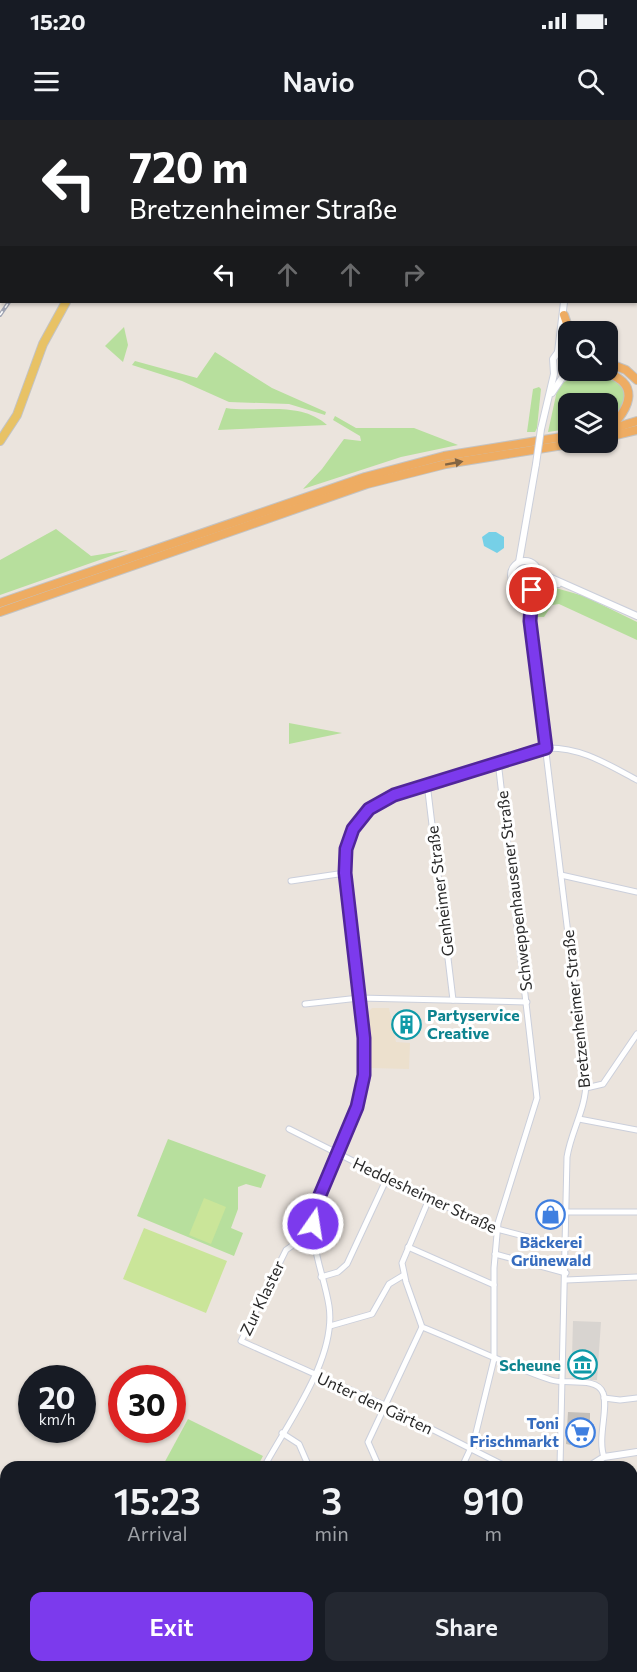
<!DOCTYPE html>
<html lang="en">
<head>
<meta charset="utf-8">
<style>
  :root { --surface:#171b24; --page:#242831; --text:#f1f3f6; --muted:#9ea1a6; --accent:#7c3aed }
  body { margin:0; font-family:Commissioner,sans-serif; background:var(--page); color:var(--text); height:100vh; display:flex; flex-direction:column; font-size:22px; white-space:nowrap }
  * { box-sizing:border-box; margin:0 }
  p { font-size:20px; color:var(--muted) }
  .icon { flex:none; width:33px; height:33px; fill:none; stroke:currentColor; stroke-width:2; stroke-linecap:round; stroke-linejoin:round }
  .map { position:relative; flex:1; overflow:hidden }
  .panel { position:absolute; left:0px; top:1341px; width:638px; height:212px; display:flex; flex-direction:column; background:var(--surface); border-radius:18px 18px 0 0; box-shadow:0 2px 4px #0004 }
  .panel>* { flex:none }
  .guide { position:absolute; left:0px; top:0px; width:638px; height:183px; box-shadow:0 2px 4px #0004; background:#202124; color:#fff; overflow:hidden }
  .controls { position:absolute; left:558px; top:201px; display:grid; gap:12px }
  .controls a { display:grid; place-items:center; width:60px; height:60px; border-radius:12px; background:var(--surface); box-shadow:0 2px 4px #0004; font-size:30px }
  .speed { position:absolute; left:18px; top:1245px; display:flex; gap:12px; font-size:30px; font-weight:700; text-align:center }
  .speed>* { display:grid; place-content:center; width:78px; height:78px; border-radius:50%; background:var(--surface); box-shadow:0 2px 4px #0004; line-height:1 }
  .speed small { font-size:15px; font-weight:400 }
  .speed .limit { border:9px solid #d22; background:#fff; color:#111 }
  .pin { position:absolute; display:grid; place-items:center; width:51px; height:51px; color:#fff; margin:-26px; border:3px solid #fff; border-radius:50%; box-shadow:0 2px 6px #0007 }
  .me { position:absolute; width:66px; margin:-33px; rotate:13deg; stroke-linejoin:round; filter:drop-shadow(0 0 4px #0008) }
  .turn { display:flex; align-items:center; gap:21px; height:126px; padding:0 30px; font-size:27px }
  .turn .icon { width:78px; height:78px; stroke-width:2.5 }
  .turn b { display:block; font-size:42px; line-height:51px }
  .lanes { display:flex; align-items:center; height:57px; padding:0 30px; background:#0003; justify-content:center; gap:30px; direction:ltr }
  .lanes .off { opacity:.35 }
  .eta { display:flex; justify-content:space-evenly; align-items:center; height:102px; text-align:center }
  .eta b { font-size:36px; font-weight:600; line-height:42px }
  .cta { display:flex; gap:12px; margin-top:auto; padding:12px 30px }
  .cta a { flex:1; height:69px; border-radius:12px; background:var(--accent); color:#fff; font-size:24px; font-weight:600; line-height:69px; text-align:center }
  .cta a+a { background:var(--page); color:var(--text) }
  .status { display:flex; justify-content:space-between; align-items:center; height:42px; padding:0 30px; background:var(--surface); direction:ltr }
  .status svg { height:16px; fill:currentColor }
  header { display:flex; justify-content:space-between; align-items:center; height:78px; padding:0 30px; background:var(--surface); font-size:27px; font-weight:600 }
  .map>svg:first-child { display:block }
  .education { fill:#ece0cd }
  .green { fill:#b7df9d }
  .pitch { fill:#cae599 }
  .plaza { fill:#d8d4d0 }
  .water { fill:#76d0e7 }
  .building { fill:#c4bfb9 }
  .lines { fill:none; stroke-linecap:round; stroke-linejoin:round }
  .minor-casing { stroke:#cbcfdb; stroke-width:7 }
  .tertiary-casing { stroke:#cbcfdb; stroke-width:8 }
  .primary-casing { stroke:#c3c3c3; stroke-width:10 }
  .trunk-casing { stroke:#c3c3c3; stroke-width:10 }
  .minor { stroke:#fff; stroke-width:5 }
  .tertiary { stroke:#fff; stroke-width:6 }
  .primary { stroke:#e8c265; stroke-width:8 }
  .trunk { stroke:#eeac62; stroke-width:8 }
  .rail-casing { stroke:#a0a4b3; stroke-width:4 }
  .rail { stroke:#fff; stroke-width:1.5; stroke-dasharray:4.5; stroke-linecap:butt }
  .tertiary-bridge-casing { stroke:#cbcfdb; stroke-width:8; stroke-linecap:butt }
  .tertiary-bridge { stroke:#fff; stroke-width:6 }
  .oneway { fill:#826443 }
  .route-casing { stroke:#51269a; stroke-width:15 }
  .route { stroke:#7c3aed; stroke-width:10 }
  .labels { text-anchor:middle; stroke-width:6; stroke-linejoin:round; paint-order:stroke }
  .street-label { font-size:16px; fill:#2a2a2a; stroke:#fff }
  .culture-label { font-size:16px; font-weight:bold; fill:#0d838f; stroke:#fff; text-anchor:start }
  .shop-label { font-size:16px; font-weight:bold; fill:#366cbe; stroke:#fff }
</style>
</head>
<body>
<div class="status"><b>15:20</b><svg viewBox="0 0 49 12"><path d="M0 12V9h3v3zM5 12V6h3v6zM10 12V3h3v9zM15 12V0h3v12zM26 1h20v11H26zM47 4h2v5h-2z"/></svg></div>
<header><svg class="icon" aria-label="menu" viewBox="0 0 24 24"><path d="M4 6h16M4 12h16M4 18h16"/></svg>Navio<svg class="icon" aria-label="search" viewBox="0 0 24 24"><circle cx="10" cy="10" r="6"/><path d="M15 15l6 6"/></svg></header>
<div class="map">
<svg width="637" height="1552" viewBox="0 0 637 1552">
  <rect width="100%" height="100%" fill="#ebe4dd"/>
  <polygon class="education" points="372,888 389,888 396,922 410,923 409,949 370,948 367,893"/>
  <g class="green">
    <polygon points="124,207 128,225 123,242 105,226"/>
    <polygon points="215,232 272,268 326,292 325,295 289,284 229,282 182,261 132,245 135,241 197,258"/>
    <polygon points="579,253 615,258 632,278 612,301 608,302 608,284 568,284 568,309 548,312 558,266"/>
    <polygon points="539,267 541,269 537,308 535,312 527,312 533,269"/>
    <path d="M 226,288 C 257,293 300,280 327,305 L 218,310 Z"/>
    <polygon points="335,296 356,308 414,308 458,325 401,337 303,369 322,349 344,319 361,321 360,316 333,300"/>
    <polygon points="56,409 91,436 128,430 0,475 0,440"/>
    <path d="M 545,465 L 584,476 L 637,502 L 637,520 L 559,484 L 552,485 L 544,497 L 535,497 C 534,484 530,470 545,465 Z"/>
    <polygon points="289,603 342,613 289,624"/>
    <polygon points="168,1019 266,1055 261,1068 246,1064 238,1067 238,1089 231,1108 243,1113 234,1136 137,1096"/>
    <polygon points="188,1299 263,1336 257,1347 162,1347"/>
  </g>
  <g class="pitch">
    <polygon points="204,1078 226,1087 211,1124 189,1115"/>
    <polygon points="144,1108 227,1141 206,1193 123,1159"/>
  </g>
  <polygon class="plaza" points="573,1201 601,1202 597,1260 590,1260 590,1237 572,1237"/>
  <polygon class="water" points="489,412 496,412 504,417 504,428 497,433 484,426 482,417"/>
  <g class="building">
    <polygon points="398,894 414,895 414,914 397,913"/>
    <polygon points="575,1238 588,1238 588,1258 572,1257 575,1255"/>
    <polygon points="568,1292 590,1293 590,1304 594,1304 593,1322 571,1321 571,1325 566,1324"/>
  </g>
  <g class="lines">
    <defs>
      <g id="minor">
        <polyline points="63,2 64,0"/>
        <polyline points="411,2 412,0"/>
        <path d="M 521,469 L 530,501 L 586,962 C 586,989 571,1011 567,1037 L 560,1347"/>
        <polyline points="530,491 531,475 534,466"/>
        <polyline points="427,663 453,880"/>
        <polyline points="561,755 637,772"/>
        <polyline points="291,761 345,753"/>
        <polyline points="305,884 359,878 527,882"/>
        <polyline points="586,968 603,964 637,914"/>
        <polyline points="579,999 637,1010"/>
        <polyline points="289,1009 429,1079 497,1109 566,1127"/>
        <polyline points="566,1092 637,1092"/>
        <polyline points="313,1116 303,1118 286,1130 241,1221 384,1285 507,1347"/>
        <polyline points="408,1127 494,1165"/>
        <polyline points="495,1134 566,1153"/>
        <polyline points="321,1157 338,1152 347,1144 387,1058"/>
        <polyline points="566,1160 637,1157"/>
        <polyline points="330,1206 372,1194 389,1164 404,1155"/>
        <path d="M 422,1207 C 465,1224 507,1245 551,1260 C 565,1265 597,1256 603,1273 C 609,1287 597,1318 604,1337"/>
        <polyline points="604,1278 620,1280 637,1278"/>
        <polyline points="282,1313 299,1324 309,1347"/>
        <path d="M 264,1347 C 288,1302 337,1238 329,1186 C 324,1154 309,1126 315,1093 C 323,1050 352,1013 361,970 C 369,936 362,900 358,866 C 353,829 349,791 345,753 C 344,729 350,708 368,690 C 392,666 508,638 546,628 C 581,627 607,644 637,660"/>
        <polyline points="379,1347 368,1322 422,1207 406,1162 402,1143 429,1079"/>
        <polyline points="462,1347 474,1321 494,1239 494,1148 498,1103 537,978 498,641"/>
        <polyline points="632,1393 637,1396"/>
        <polyline points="632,1442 637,1442"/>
        <polyline points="632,1456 637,1447"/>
        <polyline points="632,1489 637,1492"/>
        <polyline points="266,1546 268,1552"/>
        <polyline points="540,1546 551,1551 560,1546"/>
        <polyline points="449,1552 455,1546"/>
      </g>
      <g id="tertiary">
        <polyline points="579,2 579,0"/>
        <polyline points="565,210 568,229"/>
        <polyline points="558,232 564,182"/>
        <polyline points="552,273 562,258 575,250"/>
        <polyline points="541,309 554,254 553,239 558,232 568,231"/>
        <circle cx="525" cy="455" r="14"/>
        <polyline points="519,442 536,344"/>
        <polyline points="540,453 637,496"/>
        <polyline points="537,463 558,464"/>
        <polyline points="588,1347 604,1337 637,1332"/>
        <polyline points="357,1552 365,1546"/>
      </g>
      <g id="primary">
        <polyline points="242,2 243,0"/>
        <polyline points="0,321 17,295 43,224 66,182"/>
      </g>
      <g id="trunk">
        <polyline points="564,195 570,212"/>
        <polyline points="608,243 626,250 637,260"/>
        <path d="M 595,250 C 637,258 637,281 609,309"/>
        <polyline points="575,251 576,250"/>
        <polyline points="614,308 637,301"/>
        <polyline points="608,317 637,310"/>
        <polyline points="0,483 365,357 444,336 568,316"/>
        <polyline points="0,492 367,364 446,344 582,322"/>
      </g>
    </defs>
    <use href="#minor" class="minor-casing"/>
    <use href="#tertiary" class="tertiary-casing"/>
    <use href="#primary" class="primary-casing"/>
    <use href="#trunk" class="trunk-casing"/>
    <use href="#minor" class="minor"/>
    <use href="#tertiary" class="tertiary"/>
    <use href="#primary" class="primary"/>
    <use href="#trunk" class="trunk"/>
    <defs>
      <g id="rail">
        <polyline points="125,2 126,0"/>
        <polyline points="0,195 9,182"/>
      </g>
    </defs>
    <use href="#rail" class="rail-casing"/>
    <use href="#rail" class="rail"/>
    <defs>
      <polyline id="tertiary-bridge" points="536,344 541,309"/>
    </defs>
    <use href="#tertiary-bridge" class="tertiary-bridge-casing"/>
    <use href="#tertiary-bridge" class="tertiary-bridge"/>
  </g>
  <defs><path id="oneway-solid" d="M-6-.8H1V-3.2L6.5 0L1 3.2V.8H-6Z" transform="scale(1.5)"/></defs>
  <use class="oneway" href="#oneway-solid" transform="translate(454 343) rotate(-10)"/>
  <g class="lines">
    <defs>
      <polyline id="route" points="313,1104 320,1075 357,987 364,955 364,918 345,753 346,729 353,709 369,689 394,675 546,628 530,501 532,470"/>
    </defs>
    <use href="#route" class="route-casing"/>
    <use href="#route" class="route"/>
  </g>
  <defs>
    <symbol id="building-ring" viewBox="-11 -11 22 22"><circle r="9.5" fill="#fff" stroke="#0f9aa8" stroke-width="1.5"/><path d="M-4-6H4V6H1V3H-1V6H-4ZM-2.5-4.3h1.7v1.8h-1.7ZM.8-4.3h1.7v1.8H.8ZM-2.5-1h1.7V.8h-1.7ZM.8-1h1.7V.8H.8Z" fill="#0f9aa8"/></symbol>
    <symbol id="shop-ring" viewBox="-11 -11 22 22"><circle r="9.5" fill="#fff" stroke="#3f7fe0" stroke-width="1.5"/><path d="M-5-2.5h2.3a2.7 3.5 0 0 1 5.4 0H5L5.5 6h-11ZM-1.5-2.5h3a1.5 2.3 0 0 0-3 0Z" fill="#3f7fe0"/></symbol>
    <symbol id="museum-ring" viewBox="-11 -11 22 22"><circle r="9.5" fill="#fff" stroke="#0f9aa8" stroke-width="1.5"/><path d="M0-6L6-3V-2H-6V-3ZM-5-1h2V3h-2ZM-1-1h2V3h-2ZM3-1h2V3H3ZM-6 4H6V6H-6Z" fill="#0f9aa8"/></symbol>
    <symbol id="supermarket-ring" viewBox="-11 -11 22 22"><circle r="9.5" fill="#fff" stroke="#3f7fe0" stroke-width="1.5"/><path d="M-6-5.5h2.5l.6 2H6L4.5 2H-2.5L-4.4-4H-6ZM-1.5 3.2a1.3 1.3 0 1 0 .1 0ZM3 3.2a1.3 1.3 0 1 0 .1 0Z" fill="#3f7fe0"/></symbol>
  </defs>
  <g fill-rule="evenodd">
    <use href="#building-ring" x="390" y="888" width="33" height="33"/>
    <use href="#shop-ring" x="534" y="1078" width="33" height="33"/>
    <use href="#museum-ring" x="566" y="1228" width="33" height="33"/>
    <use href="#supermarket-ring" x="564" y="1296" width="33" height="33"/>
  </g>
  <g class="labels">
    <g class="street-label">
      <text transform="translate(440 771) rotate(-97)" y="6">Genheimer Straße</text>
      <text transform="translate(514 771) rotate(-97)" y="6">Schweppenhausener Straße</text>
      <text transform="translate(576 889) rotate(-96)" y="6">Bretzenheimer Straße</text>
      <text transform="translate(425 1075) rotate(25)" y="6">Heddesheimer Straße</text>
      <text transform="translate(262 1178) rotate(-64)" y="6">Zur Klaster</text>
      <text transform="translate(375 1283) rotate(25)" y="6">Unter den Gärten</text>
    </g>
    <g class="culture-label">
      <text x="427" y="901">Partyservice<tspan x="427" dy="18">Creative</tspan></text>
      <text x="561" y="1251" text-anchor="end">Scheune</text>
    </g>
    <g class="shop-label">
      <text x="551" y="1128">Bäckerei<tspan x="551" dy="18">Grünewald</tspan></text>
      <text x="559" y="1309" text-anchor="end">Toni<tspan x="559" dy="18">Frischmarkt</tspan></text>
    </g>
  </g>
</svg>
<div class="controls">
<a><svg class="icon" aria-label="search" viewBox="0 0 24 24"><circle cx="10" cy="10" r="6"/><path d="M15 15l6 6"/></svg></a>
<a><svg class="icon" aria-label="layers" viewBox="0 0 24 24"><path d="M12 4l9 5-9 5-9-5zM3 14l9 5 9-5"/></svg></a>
</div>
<div class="speed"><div>20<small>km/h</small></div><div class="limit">30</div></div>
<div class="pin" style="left:532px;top:470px;background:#d93025"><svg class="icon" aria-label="arrive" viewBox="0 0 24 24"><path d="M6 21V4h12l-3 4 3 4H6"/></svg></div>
<svg class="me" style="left:313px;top:1104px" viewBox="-20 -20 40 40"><circle r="17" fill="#7c3aed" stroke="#fff" stroke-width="3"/><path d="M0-11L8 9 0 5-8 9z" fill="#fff"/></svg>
<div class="guide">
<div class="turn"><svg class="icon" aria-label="left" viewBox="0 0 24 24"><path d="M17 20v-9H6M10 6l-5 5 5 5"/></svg><div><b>720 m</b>Bretzenheimer Straße</div></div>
<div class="lanes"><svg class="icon" aria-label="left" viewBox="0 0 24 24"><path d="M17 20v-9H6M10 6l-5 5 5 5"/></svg><svg class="icon off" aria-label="ahead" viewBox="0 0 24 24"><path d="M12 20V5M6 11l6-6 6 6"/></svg><svg class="icon off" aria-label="ahead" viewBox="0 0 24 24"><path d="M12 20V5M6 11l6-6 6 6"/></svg><svg class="icon off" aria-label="right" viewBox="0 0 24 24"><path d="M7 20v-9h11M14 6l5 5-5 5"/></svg></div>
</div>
<section class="panel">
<div class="eta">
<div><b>15:23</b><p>Arrival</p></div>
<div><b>3</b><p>min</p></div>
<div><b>910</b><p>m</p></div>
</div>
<div class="cta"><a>Exit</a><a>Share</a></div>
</section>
</div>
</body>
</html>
